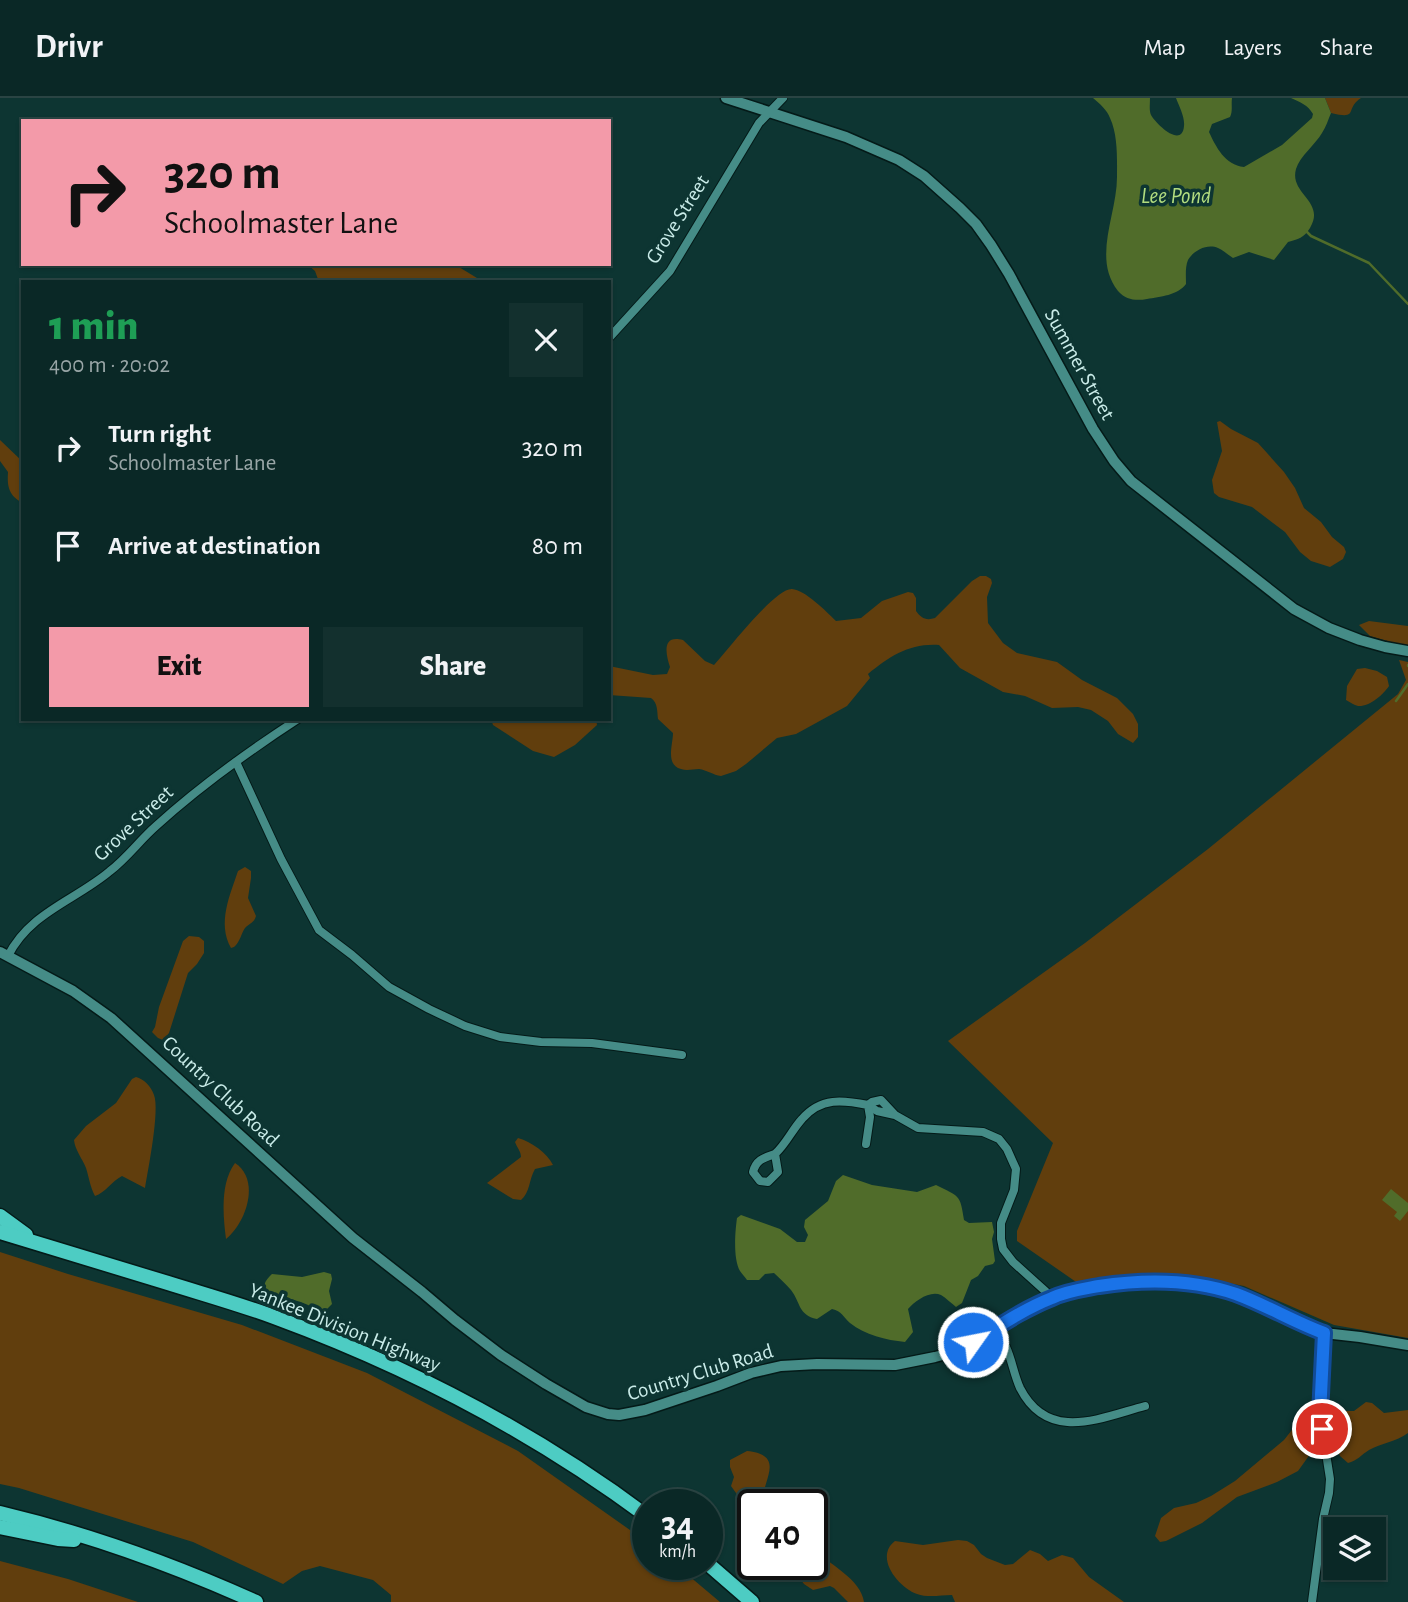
<!DOCTYPE html>
<html lang="en">
<head>
<meta charset="utf-8">
<style>
  :root { --surface:#0a2826; --page:#13302e; --text:#f1f3f6; --muted:#99a6a7; --line:#2a4443; --accent:#f39aa9 }
  body { margin:0; font-family:"Alegreya Sans",sans-serif; background:var(--page); color:var(--text); height:100vh; display:flex; flex-direction:column; font-size:26px; white-space:nowrap }
  * { box-sizing:border-box; margin:0 }
  p { font-size:23px; color:var(--muted) }
  .icon { flex:none; width:38px; height:38px; fill:none; stroke:currentColor; stroke-width:2; stroke-linecap:round; stroke-linejoin:round }
  .map { position:relative; flex:1; overflow:hidden }
  .sheet { position:absolute; left:21px; top:182px; width:590px; height:441px; display:flex; flex-direction:column; background:var(--surface); border-radius:0px; box-shadow:0 2px 5px #0004,0 0 0 2px var(--line) }
  .sheet>* { flex:none }
  .banner { position:absolute; left:21px; top:21px; width:590px; height:147px; border-radius:0px; box-shadow:0 2px 5px #0004,0 0 0 2px var(--line); background:#f39aa9; color:#111; overflow:hidden }
  .controls { position:absolute; left:1323px; top:1419px; display:grid; gap:14px }
  .controls a { display:grid; place-items:center; width:63px; height:63px; border-radius:0px; background:var(--surface); box-shadow:0 2px 5px #0004,0 0 0 2px var(--line); font-size:35px }
  .speed { position:absolute; left:632px; top:1391px; display:flex; gap:14px; font-size:35px; font-weight:700; text-align:center }
  .speed>* { display:grid; place-content:center; width:91px; height:91px; border-radius:50%; background:var(--surface); box-shadow:0 2px 5px #0004,0 0 0 2px var(--line); line-height:1 }
  .speed small { font-size:18px; font-weight:400 }
  .speed .limit { border:4px solid #111; border-radius:10px; background:#fff; color:#111 }
  .pin { position:absolute; display:grid; place-items:center; width:60px; height:60px; color:#fff; margin:-30px; border:4px solid #fff; border-radius:50%; box-shadow:0 2px 7px #0007 }
  .me { position:absolute; width:77px; margin:-38px; rotate:57deg; stroke-linejoin:round; filter:drop-shadow(0 0 5px #0008) }
  .turn { display:flex; align-items:center; gap:24px; height:147px; padding:0 28px; font-size:32px }
  .turn .icon { width:91px; height:91px; stroke-width:2.5 }
  .turn b { display:block; font-size:49px; line-height:60px }
  .round { display:grid; place-items:center; flex:none; width:74px; height:74px; border-radius:0px; background:var(--page) }
  .head { display:flex; align-items:center; justify-content:space-between; height:119px; padding:0 28px }
  h1 { font-size:42px; font-weight:800; line-height:52px; color:#1e9e55 }
  .action { display:flex; gap:14px; margin-top:auto; padding:14px 28px }
  .action a { flex:1; height:80px; border-radius:0px; background:var(--accent); color:#111; font-size:28px; font-weight:800; line-height:80px; text-align:center }
  .action a+a { background:var(--page); color:var(--text) }
  ul { padding:0; list-style:none }
  li { display:flex; align-items:center; gap:21px; height:98px; padding:0 28px }
  li div { flex:1 }
  li b { display:block; font-size:26px }
  li em { font-style:normal }
  header { display:flex; align-items:center; gap:42px; box-sizing:border-box; height:98px; padding:0 35px; background:var(--surface); border-bottom:2px solid var(--line) }
  header strong { font-size:33px }
  nav { display:flex; gap:38px; margin-inline-start:auto; font-size:24px }
  .map>svg:first-child { display:block }
  .green { fill:#613e0d }
  .water { fill:#506c2a }
  .lines { fill:none; stroke-linecap:round; stroke-linejoin:round }
  .stream { stroke:#506c2a; stroke-width:2.5 }
  .street-casing { stroke:#041a18; stroke-width:10 }
  .secondary-casing { stroke:#041a18; stroke-width:13 }
  .highway-casing { stroke:#041a18; stroke-width:17 }
  .street { stroke:#458c87; stroke-width:8 }
  .secondary { stroke:#458c87; stroke-width:10 }
  .highway { stroke:#4dccc3; stroke-width:14 }
  .route-casing { stroke:#114b97; stroke-width:18 }
  .route { stroke:#1a73e8; stroke-width:12 }
  .labels { text-anchor:middle; stroke-width:7; stroke-linejoin:round; paint-order:stroke }
  .street-label { font-size:21px; fill:#caece9; stroke:#0d3532 }
  .water-label { font-size:23px; font-style:italic; fill:#b1dc7f; stroke:#0d3532 }
</style>
</head>
<body>
<header>
<strong>Drivr</strong>
<nav><a>Map</a><a>Layers</a><a>Share</a></nav>
</header>
<div class="map">
<svg width="1408" height="1504" viewBox="0 0 1408 1504">
  <rect width="100%" height="100%" fill="#0d3532"/>
  <g class="green">
    <path d="M 1325,0 L 1361,0 C 1344,11 1360,22 1331,15 Z"/>
    <polygon points="307,166 454,166 477,180 479,184 319,184 315,173"/>
    <polygon points="1220,323 1231,331 1258,345 1284,374 1295,390 1304,410 1321,424 1332,439 1344,449 1346,454 1343,461 1330,469 1311,463 1300,454 1285,434 1252,409 1219,399 1214,395 1212,382 1222,353 1217,324"/>
    <path d="M 0,342 L 23,364 L 23,405 C 9,398 7,389 8,374 L 0,363 Z"/>
    <path d="M 980,478 L 986,478 L 991,481 L 992,485 L 987,499 L 988,525 L 1003,545 L 1017,555 L 1057,564 L 1082,582 L 1117,600 L 1133,616 L 1138,626 L 1138,639 L 1133,645 L 1118,636 L 1108,623 L 1091,612 L 1078,609 L 1052,610 L 1025,598 L 1003,594 L 960,570 L 939,547 C 910,545 890,558 868,576 L 870,580 L 847,608 L 796,636 L 777,640 L 746,666 L 736,673 L 721,678 C 713,677 707,672 699,671 C 693,671 687,673 681,671 C 665,667 673,646 673,635 L 658,621 C 657,613 658,605 651,600 L 609,597 L 609,568 L 653,577 L 667,576 L 670,569 C 666,557 661,536 683,542 L 705,563 L 714,567 C 726,554 775,490 792,491 C 805,492 826,513 836,523 L 861,520 L 882,503 L 908,494 L 913,495 L 916,500 L 916,513 C 921,520 926,523 935,520 L 972,483 Z"/>
    <polygon points="1369,523 1408,528 1408,549 1370,538 1359,527"/>
    <polygon points="1399,562 1408,564 1408,1240 1334,1227 1244,1188 1197,1179 1150,1175 1079,1186 1017,1143 1017,1133 1053,1045 948,943 1085,845 1208,751 1398,596 1406,582"/>
    <path d="M 1365,570 L 1377,573 L 1387,579 L 1389,588 C 1383,597 1369,609 1358,608 C 1354,607 1350,604 1346,602 L 1347,588 L 1357,571 Z"/>
    <polygon points="491,621 596,621 597,627 575,647 554,659 533,653 493,627"/>
    <path d="M 245,769 L 251,773 L 251,780 L 248,800 L 256,818 C 254,825 250,825 245,830 C 241,836 240,844 234,849 L 231,850 C 217,825 230,797 238,773 Z"/>
    <polygon points="189,838 199,839 204,843 204,855 197,866 188,875 169,935 163,942 158,940 152,934 155,929 159,909 183,843"/>
    <path d="M 136,979 C 144,981 151,988 154,997 C 160,1012 148,1072 145,1090 L 122,1078 C 112,1083 105,1095 95,1098 C 90,1089 89,1079 86,1070 C 82,1060 75,1052 74,1042 L 86,1028 L 116,1005 L 132,981 Z"/>
    <path d="M 518,1040 C 532,1044 547,1055 553,1067 L 535,1071 C 529,1081 530,1095 521,1102 L 513,1101 L 487,1085 L 521,1059 C 521,1053 517,1050 515,1044 Z"/>
    <path d="M 235,1065 C 261,1082 246,1125 226,1141 C 223,1118 220,1085 235,1065 Z"/>
    <polygon points="0,1154 68,1176 242,1227 367,1275 518,1353 647,1444 648,1466 676,1467 720,1504 391,1504 391,1497 373,1482 320,1468 302,1473 283,1486 193,1444 19,1390 0,1386"/>
    <path d="M 1366,1304 L 1372,1305 L 1384,1315 L 1408,1312 L 1408,1335 C 1396,1344 1381,1345 1369,1352 C 1361,1357 1357,1363 1348,1365 L 1340,1358 L 1330,1332 L 1335,1316 L 1343,1313 L 1354,1313 Z"/>
    <polygon points="1302,1319 1308,1319 1318,1336 1316,1348 1298,1373 1277,1384 1237,1399 1202,1425 1166,1443 1160,1444 1155,1438 1161,1420 1174,1410 1196,1405 1211,1398 1235,1383 1284,1342"/>
    <path d="M 747,1353 C 789,1357 759,1386 763,1407 L 752,1407 L 752,1410 L 741,1402 L 731,1388 L 734,1379 L 730,1369 L 730,1362 Z"/>
    <path d="M 958,1442 L 967,1443 L 974,1447 L 981,1456 L 987,1460 L 1005,1467 L 1013,1466 L 1030,1452 L 1040,1456 L 1048,1463 L 1062,1457 L 1073,1460 L 1089,1479 L 1124,1504 L 955,1504 L 952,1497 C 941,1497 928,1500 917,1496 C 898,1489 874,1459 895,1443 L 923,1447 Z"/>
    <path d="M 812,1451 C 828,1465 861,1481 864,1504 L 848,1504 L 834,1490 L 830,1488 L 813,1492 L 804,1486 L 794,1473 L 781,1471 L 771,1467 L 812,1466 Z"/>
    <polygon points="0,1463 68,1481 138,1504 0,1504"/>
  </g>
  <g class="water">
    <path d="M 1093,0 L 1150,0 C 1150,6 1149,12 1151,17 C 1156,26 1182,51 1184,28 C 1185,19 1179,8 1176,0 L 1232,0 C 1231,7 1233,13 1230,19 L 1212,26 L 1209,34 C 1216,49 1225,67 1244,69 L 1282,47 L 1312,20 L 1313,16 C 1308,7 1300,4 1291,0 L 1325,0 L 1331,15 C 1328,22 1326,29 1322,35 C 1315,47 1300,58 1296,71 C 1289,96 1326,103 1310,130 C 1304,140 1298,141 1288,144 L 1274,162 L 1249,154 L 1233,160 C 1228,157 1223,152 1218,150 C 1207,145 1193,153 1188,162 C 1185,169 1186,179 1186,186 C 1178,197 1160,199 1147,201 C 1136,203 1126,202 1118,193 C 1092,160 1117,117 1117,79 C 1117,61 1118,37 1110,20 C 1107,12 1100,6 1093,0 Z"/>
    <path d="M 843,1077 L 872,1087 L 917,1094 L 936,1087 C 959,1099 960,1095 964,1122 L 969,1125 L 992,1124 L 994,1134 L 992,1141 L 995,1163 L 993,1166 L 985,1168 L 978,1178 L 971,1182 L 962,1205 L 956,1209 C 951,1205 946,1200 941,1197 C 930,1192 915,1203 908,1211 L 913,1234 L 905,1244 C 886,1242 865,1237 850,1225 C 843,1219 842,1213 832,1211 L 817,1221 C 798,1217 801,1205 791,1192 C 786,1186 780,1181 774,1175 L 765,1176 L 759,1182 L 747,1182 C 745,1179 742,1176 740,1173 C 733,1161 735,1134 737,1120 L 741,1117 L 780,1131 L 797,1144 L 805,1144 L 808,1137 L 804,1129 L 805,1122 L 828,1103 L 836,1083 Z"/>
    <polygon points="1391,1091 1408,1105 1408,1113 1400,1123 1394,1118 1397,1114 1382,1102"/>
    <path d="M 324,1174 L 331,1176 L 332,1181 L 329,1193 L 332,1206 L 326,1212 L 321,1213 C 312,1209 303,1204 294,1202 C 283,1198 250,1196 272,1176 L 302,1179 Z"/>
  </g>
  <g class="lines">
    <g class="stream">
      <polyline points="1307,134 1311,138 1369,165 1408,206"/>
      <polyline points="1408,567 1408,568"/>
      <polyline points="1396,603 1408,586"/>
    </g>
    <defs>
      <g id="street">
        <polyline points="609,240 670,173 759,25 783,0"/>
        <polyline points="236,664 281,761 319,832 352,857 389,889 429,911 465,928 500,939 541,944 592,945 682,957"/>
        <path d="M 8,858 C 30,814 76,802 110,773 C 127,760 140,742 156,728 C 200,688 249,653 298,621"/>
        <polyline points="895,1017 881,1002 872,1004 868,1007 877,1013 895,1017 918,1030 983,1034 999,1041 1007,1051 1016,1071 1014,1092 1001,1125 1001,1141 1003,1151 1013,1164 1053,1200"/>
        <path d="M 775,1056 C 763,1060 756,1062 753,1074 L 760,1083 L 768,1084 L 778,1074 L 775,1056 C 786,1046 792,1032 802,1021 C 821,999 843,1002 868,1007 L 870,1019 L 866,1046"/>
        <path d="M 995,1230 C 998,1237 1003,1243 1006,1249 C 1012,1262 1014,1277 1020,1290 C 1048,1345 1100,1320 1145,1308"/>
        <polyline points="1312,1504 1323,1421 1329,1395 1330,1381 1320,1317 1324,1235"/>
      </g>
      <g id="secondary">
        <polyline points="726,0 846,39 899,62 924,78 960,110 976,126 991,147 1009,176 1093,331 1114,363 1131,383 1294,511 1329,530 1360,542 1385,549 1408,553"/>
        <polyline points="0,854 73,893 111,920 353,1140 422,1194 455,1222 501,1257 546,1286 586,1309 608,1316 619,1317 645,1312 717,1288 751,1275 781,1268 817,1266 895,1267 935,1259 950,1255 973,1244 1003,1225 1053,1200 1070,1193 1138,1183 1176,1184 1216,1190 1249,1201 1304,1228 1324,1235 1360,1239 1408,1247"/>
      </g>
      <g id="highway">
        <polyline points="0,1118 26,1137"/>
        <path d="M 0,1134 C 56,1151 112,1168 168,1185 C 203,1196 239,1206 274,1219 C 407,1268 534,1334 648,1419"/>
        <path d="M 0,1415 C 88,1436 174,1467 256,1504"/>
        <polyline points="0,1429 58,1441 74,1442"/>
        <polyline points="707,1465 752,1504"/>
      </g>
    </defs>
    <use href="#street" class="street-casing"/>
    <use href="#secondary" class="secondary-casing"/>
    <use href="#highway" class="highway-casing"/>
    <use href="#street" class="street"/>
    <use href="#secondary" class="secondary"/>
    <use href="#highway" class="highway"/>
  </g>
  <g class="lines">
    <defs>
      <path id="route" d="M 973,1244 C 999,1228 1024,1211 1052,1200 C 1067,1193 1083,1191 1099,1188 C 1145,1181 1192,1181 1236,1196 C 1266,1207 1294,1224 1324,1235 L 1320,1317 L 1322,1331"/>
    </defs>
    <use href="#route" class="route-casing"/>
    <use href="#route" class="route"/>
  </g>
  <g class="labels">
    <g class="street-label">
      <text transform="translate(677 121) rotate(-58)" y="7">Grove Street</text>
      <text transform="translate(1080 266) rotate(61)" y="7">Summer Street</text>
      <text transform="translate(133 725) rotate(-43)" y="7">Grove Street</text>
      <text transform="translate(221 993) rotate(43)" y="7">Country Club Road</text>
      <text transform="translate(345 1229) rotate(22)" y="7">Yankee Division Highway</text>
      <text transform="translate(700 1274) rotate(-17)" y="7">Country Club Road</text>
    </g>
    <g class="water-label">
      <text x="1176" y="105">Lee Pond</text>
    </g>
  </g>
</svg>
<div class="controls">
<a><svg class="icon" aria-label="layers" viewBox="0 0 24 24"><path d="M12 4l9 5-9 5-9-5zM3 14l9 5 9-5"/></svg></a>
</div>
<div class="speed"><div>34<small>km/h</small></div><div class="limit">40</div></div>
<div class="pin" style="left:1322px;top:1331px;background:#d93025"><svg class="icon" aria-label="arrive" viewBox="0 0 24 24"><path d="M6 21V4h12l-3 4 3 4H6"/></svg></div>
<svg class="me" style="left:973px;top:1244px" viewBox="-20 -20 40 40"><circle r="17" fill="#1a73e8" stroke="#fff" stroke-width="3"/><path d="M0-11L8 9 0 5-8 9z" fill="#fff"/></svg>
<div class="banner">
<div class="turn"><svg class="icon" aria-label="right" viewBox="0 0 24 24"><path d="M7 20v-9h11M14 6l5 5-5 5"/></svg><div><b>320 m</b>Schoolmaster Lane</div></div>
</div>
<section class="sheet">
<div class="head"><div><h1>1 min</h1><p>400 m · 20:02</p></div><a class="round"><svg class="icon" aria-label="close" viewBox="0 0 24 24"><path d="M6 6l12 12M18 6L6 18"/></svg></a></div>
<ul>
<li><svg class="icon" aria-label="right" viewBox="0 0 24 24"><path d="M7 20v-9h11M14 6l5 5-5 5"/></svg><div><b>Turn right</b><p>Schoolmaster Lane</p></div><em>320 m</em></li>
<li><svg class="icon" aria-label="arrive" viewBox="0 0 24 24"><path d="M6 21V4h12l-3 4 3 4H6"/></svg><div><b>Arrive at destination</b></div><em>80 m</em></li>
</ul>
<div class="action"><a>Exit</a><a>Share</a></div>
</section>
</div>
</body>
</html>
